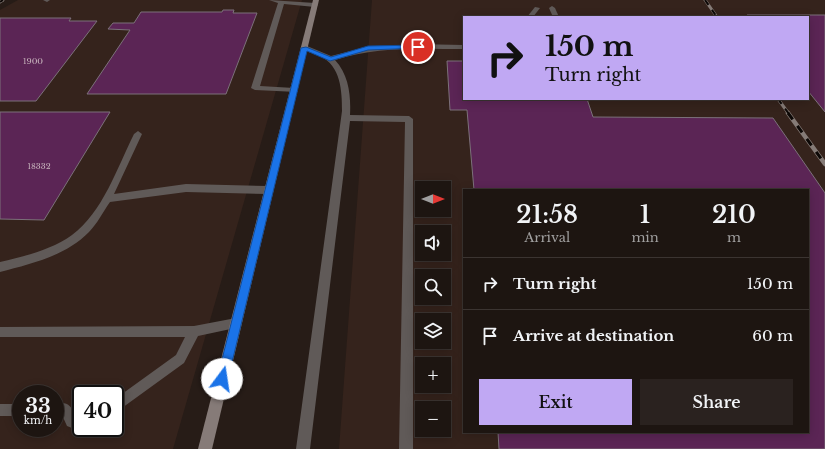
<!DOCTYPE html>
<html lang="en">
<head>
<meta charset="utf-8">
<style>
  :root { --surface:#1d1511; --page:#2a221f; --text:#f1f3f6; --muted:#a09f9f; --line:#3b3431; --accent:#c0a8f3 }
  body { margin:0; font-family:"Libre Baskerville",serif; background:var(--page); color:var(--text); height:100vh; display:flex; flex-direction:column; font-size:15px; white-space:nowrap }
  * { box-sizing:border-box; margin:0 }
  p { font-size:13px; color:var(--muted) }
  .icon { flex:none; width:22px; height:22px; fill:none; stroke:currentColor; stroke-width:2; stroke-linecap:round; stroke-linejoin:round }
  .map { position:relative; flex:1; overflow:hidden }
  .sheet { position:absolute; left:463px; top:189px; width:346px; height:244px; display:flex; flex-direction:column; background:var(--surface); border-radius:0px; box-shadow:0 2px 10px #0003,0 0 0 1px var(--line) }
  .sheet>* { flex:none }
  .banner { position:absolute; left:463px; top:16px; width:346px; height:84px; border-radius:0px; box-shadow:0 2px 10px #0003,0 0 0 1px var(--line); background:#c0a8f3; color:#111; overflow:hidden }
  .needle { width:26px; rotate:90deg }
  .tools { position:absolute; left:415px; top:181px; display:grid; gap:8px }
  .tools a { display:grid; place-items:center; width:36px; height:36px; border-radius:0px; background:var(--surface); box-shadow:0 2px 10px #0003,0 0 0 1px var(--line); font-size:20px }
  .speed { position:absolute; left:12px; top:385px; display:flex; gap:8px; font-size:20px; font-weight:700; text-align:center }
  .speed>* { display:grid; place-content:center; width:52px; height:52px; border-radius:50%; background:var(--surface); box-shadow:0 2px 10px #0003,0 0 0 1px var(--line); line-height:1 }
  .speed small { font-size:10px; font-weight:400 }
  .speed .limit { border:2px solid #111; border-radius:6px; background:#fff; color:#111 }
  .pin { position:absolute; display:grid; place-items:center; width:34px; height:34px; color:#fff; margin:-17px; border:2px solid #fff; border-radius:50%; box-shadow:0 1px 4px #0007 }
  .me { position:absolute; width:44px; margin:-22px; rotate:14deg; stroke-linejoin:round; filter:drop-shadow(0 0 3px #0008) }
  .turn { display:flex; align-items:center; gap:14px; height:84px; padding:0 16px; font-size:18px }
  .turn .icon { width:52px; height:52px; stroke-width:2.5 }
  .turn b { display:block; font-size:28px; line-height:34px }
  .eta { display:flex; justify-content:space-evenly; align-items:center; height:68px; text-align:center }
  .eta b { font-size:24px; font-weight:600; line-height:28px }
  .cta { display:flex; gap:8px; margin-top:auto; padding:8px 16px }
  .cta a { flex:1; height:46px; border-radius:0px; background:var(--accent); color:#111; font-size:16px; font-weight:600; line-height:46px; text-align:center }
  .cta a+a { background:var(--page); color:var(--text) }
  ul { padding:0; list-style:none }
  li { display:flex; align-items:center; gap:12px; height:52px; padding:0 16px; border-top:1px solid var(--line) }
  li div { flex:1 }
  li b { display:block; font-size:15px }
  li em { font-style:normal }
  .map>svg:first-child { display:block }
  .built { fill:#35231c; fill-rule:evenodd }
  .building { fill:#5b2555; stroke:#7c717a }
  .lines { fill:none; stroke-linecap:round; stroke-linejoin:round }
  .lane { fill:#605a58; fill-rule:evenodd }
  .secondary { fill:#867b78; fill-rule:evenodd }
  .rail-far1-casing { stroke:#857b77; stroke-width:3 }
  .rail-casing { stroke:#857b77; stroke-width:4.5 }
  .rail-far1 { stroke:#0d0806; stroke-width:2; stroke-dasharray:6; stroke-linecap:butt }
  .rail { stroke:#0d0806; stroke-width:3; stroke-dasharray:8; stroke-linecap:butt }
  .route { fill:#1a73e8; stroke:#114b97 }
  .labels { text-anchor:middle; stroke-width:3.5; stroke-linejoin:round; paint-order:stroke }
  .number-label { font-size:8px; fill:#c6b2bb }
</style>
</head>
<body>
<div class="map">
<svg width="825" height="449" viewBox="0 0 825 449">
  <rect width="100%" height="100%" fill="#271c17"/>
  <g class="built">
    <path d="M 18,0 L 302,0 L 173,449 L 0,449 L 0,10 ZM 21,394 L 55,394 L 55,428 L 21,428 ZM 81,394 L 115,394 L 115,428 L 81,428 Z"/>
    <path d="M 372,0 L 825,0 L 825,449 L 339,449 ZM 464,17 L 808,17 L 808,99 L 464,99 ZM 422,188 L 444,188 L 444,210 L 422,210 ZM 464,190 L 808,190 L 808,432 L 464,432 ZM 422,232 L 444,232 L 444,254 L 422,254 ZM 422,276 L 444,276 L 444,298 L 422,298 ZM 422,320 L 444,320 L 444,342 L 422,342 ZM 422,364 L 444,364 L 444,386 L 422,386 ZM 422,408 L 444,408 L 444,430 L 422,430 Z"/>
  </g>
  <g class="building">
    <polygon points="223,10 234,10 233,13 257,13 226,94 87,94 130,30 108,29 113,23 134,23 141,12 222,12"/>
    <polygon points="747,15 825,15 825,112 808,91 808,17 748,17"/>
    <polygon points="0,18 71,18 69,21 97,21 36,101 0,101"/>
    <polygon points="447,61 464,61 464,99 587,99 593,117 773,118 825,193 825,449 499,449 498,432 808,432 808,190 474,190 467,110 450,110"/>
    <polygon points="0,112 110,112 44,220 0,219"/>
  </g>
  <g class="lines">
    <g class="lane">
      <polygon points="43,0 50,0 47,2"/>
      <polygon points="269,0 315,3 318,5 315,7 284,4 260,86 294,88 298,90 297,92 255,90 251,88 278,3"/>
      <polygon points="552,6 555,8 559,17 553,17 549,8"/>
      <polygon points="535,7 540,8 533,17 527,17"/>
      <path d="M 413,44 L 464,45 L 464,49 C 420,49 377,46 335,60 C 349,75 351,96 350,115 L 409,116 L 413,119 L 413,449 L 399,449 L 405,122 L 350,121 L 310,449 L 296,449 L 342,111 C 342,91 341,66 320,56 C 314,53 306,52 300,48 L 307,46 L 331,56 L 363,48 Z"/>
      <path d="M 138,131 L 142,134 L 114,194 L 186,184 L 269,186 L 274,190 L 269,194 L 186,192 L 110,202 C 103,212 97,224 89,232 C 66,256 30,264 0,272 L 0,262 C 25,256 51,250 72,235 C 103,212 117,168 134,134 Z"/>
      <polygon points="236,318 240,319 242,323 240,327 198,336 184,363 115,413 115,399 176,355 185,337 0,337 0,327 194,326"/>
      <path d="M 55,403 C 68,403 68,403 75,413 L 81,411 L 81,425 L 72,428 L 67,426 L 62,415 L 55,415 Z"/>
      <rect x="0" y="404" width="21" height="12"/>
    </g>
    <polygon class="secondary" points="313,0 319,0 212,449 198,449"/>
    <defs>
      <g id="rail-far1">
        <polyline points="705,0 717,17"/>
        <polyline points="0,2 3,0"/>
        <polyline points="778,99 789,114"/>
      </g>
      <polyline id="rail" points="788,113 825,164"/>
    </defs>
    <use href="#rail-far1" class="rail-far1-casing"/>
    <use href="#rail" class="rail-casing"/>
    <use href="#rail-far1" class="rail-far1"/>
    <use href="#rail" class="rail"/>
  </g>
  <polygon class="route" points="418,45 420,45 420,48 368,50 330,61 307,51 228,379 226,383 222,385 218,383 217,379 301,48 306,47 331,57 368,46"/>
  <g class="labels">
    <g class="number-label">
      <text x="33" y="64">1900</text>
      <text x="39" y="169">18332</text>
    </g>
  </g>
</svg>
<div class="tools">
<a><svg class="needle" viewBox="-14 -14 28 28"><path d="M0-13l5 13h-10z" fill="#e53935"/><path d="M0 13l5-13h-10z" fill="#a09f9f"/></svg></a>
<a><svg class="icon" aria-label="sound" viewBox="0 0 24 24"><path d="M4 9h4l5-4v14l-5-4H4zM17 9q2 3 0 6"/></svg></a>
<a><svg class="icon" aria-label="search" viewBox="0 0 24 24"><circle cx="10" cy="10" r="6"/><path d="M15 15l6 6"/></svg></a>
<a><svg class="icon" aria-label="layers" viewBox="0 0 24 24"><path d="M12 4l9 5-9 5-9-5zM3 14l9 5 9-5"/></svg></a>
<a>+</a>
<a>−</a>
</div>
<div class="speed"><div>33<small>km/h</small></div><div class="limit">40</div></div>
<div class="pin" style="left:418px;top:47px;background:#d93025"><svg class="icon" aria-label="arrive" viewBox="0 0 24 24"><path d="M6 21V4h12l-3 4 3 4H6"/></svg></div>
<svg class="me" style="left:222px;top:379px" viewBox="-20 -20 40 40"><circle r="19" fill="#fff"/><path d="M0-13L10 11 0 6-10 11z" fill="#1a73e8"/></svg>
<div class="banner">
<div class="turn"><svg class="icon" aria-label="right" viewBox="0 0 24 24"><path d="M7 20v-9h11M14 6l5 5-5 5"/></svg><div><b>150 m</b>Turn right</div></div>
</div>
<section class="sheet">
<div class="eta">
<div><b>21:58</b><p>Arrival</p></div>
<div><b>1</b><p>min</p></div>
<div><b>210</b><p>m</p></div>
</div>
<ul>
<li><svg class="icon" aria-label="right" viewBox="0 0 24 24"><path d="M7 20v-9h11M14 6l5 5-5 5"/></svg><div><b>Turn right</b></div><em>150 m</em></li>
<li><svg class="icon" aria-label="arrive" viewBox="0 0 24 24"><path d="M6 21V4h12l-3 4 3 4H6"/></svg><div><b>Arrive at destination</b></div><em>60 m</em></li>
</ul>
<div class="cta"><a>Exit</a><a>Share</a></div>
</section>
</div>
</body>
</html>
